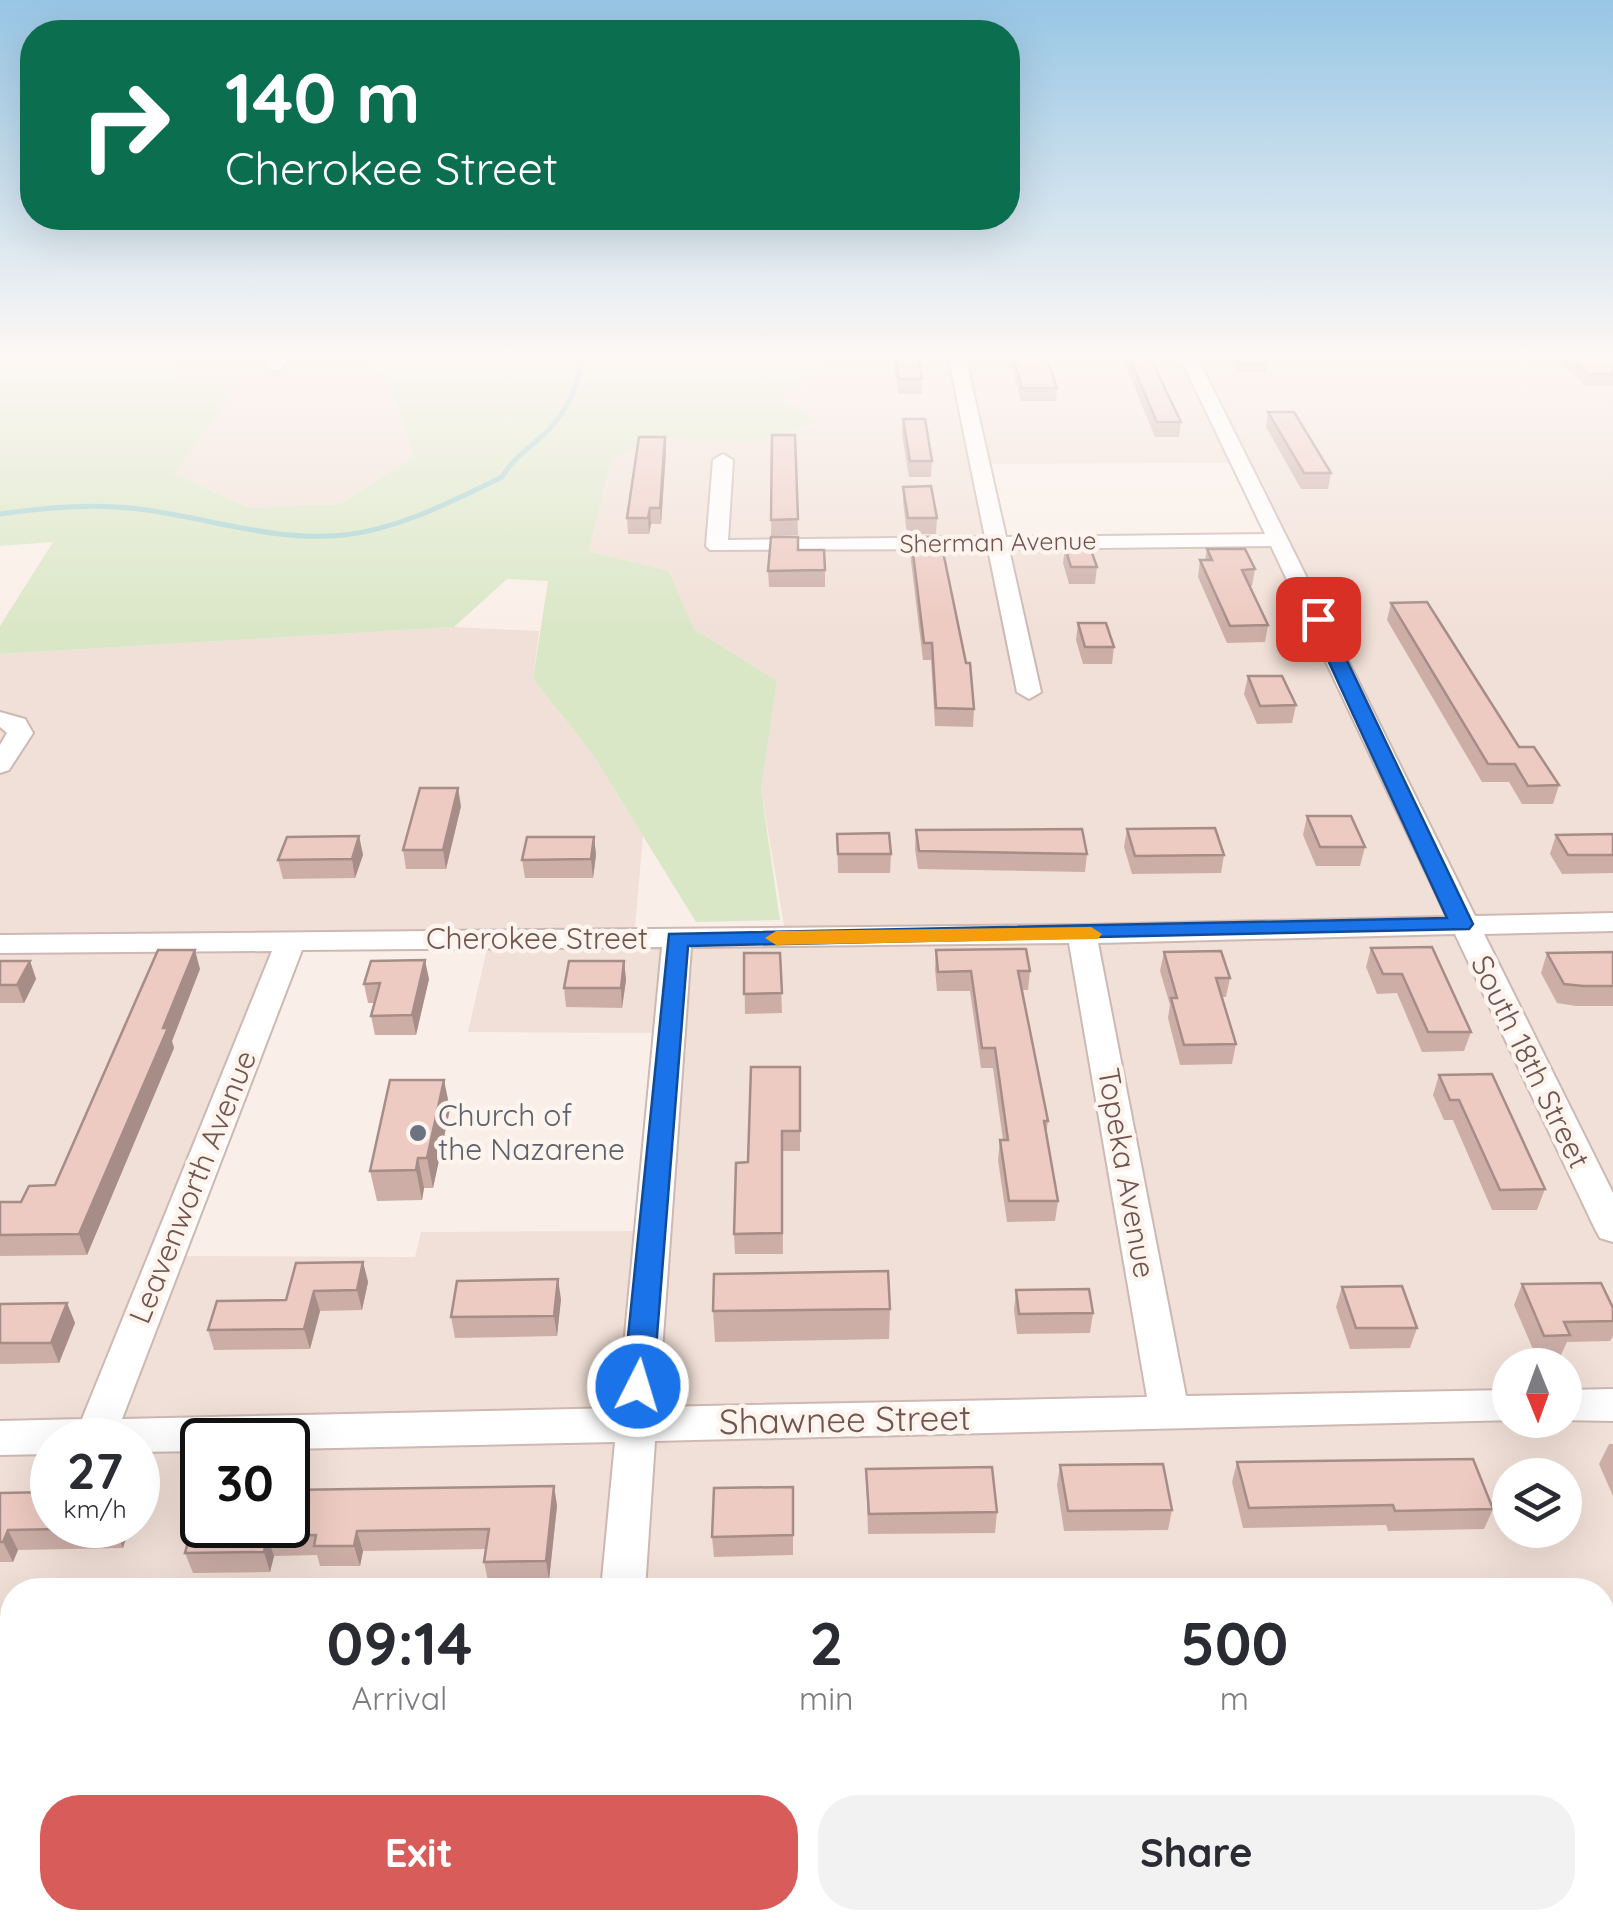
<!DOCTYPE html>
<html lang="en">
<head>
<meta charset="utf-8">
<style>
  :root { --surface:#fff; --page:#f2f2f3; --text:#2b2b33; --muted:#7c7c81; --accent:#d85c59 }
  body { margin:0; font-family:Quicksand,sans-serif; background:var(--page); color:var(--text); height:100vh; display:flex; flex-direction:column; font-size:38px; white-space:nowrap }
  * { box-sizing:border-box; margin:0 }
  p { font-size:32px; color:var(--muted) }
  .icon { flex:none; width:55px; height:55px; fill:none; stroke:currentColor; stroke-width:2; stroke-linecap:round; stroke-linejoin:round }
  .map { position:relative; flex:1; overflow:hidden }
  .sheet { position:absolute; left:0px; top:1578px; width:1615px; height:352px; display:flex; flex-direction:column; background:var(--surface); border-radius:40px 40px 0 0; box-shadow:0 10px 40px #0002 }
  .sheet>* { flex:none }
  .guide { position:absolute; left:20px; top:20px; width:1000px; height:210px; border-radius:40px; box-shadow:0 10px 40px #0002; background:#0b6e4f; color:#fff; overflow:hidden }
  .needle { width:65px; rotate:179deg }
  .fabs { position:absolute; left:1492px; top:1348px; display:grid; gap:20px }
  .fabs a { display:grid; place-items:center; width:90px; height:90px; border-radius:50%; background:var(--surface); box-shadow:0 10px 40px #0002; font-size:50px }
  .speed { position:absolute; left:30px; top:1418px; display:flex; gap:20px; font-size:50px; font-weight:700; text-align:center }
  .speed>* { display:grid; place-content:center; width:130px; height:130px; border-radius:50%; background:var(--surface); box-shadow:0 10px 40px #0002; line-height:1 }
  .speed small { font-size:25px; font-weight:400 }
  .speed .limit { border:5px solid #111; border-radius:15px; background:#fff; color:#111 }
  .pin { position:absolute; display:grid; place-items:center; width:85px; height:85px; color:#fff; margin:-42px; border-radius:20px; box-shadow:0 5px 15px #0006 }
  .me { position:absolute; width:110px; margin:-55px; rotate:5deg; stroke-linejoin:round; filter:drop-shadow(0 0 8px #0008) }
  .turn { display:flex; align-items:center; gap:35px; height:210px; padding:0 40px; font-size:45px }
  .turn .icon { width:130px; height:130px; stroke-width:2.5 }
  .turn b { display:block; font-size:70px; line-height:85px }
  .eta { display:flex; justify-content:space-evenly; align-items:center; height:170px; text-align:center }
  .eta b { font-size:60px; font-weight:800; line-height:70px }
  .button { display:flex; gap:20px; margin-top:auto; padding:20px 40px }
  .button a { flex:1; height:115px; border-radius:40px; background:var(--accent); color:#fff; font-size:40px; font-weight:800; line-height:115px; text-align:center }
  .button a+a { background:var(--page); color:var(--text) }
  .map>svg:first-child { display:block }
  .residential { fill:#f1e0d7; fill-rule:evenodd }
  .green { fill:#dae7c7 }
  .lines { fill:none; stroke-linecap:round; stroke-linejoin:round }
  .stream { stroke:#a5d3d1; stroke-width:5 }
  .minor-casing { stroke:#cdb8b2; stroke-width:4 }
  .minor { fill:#fff; fill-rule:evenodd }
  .wall { fill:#ccaea7 }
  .shaded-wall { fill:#a68d88 }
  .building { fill:#edcac2; stroke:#a68d88; stroke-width:2.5 }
  .route { fill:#1a73e8; stroke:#114b97; stroke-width:2.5 }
  .slow { fill:#f59e0b }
  .worship-dot { fill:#6b7280; stroke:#fdf4ee; stroke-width:4 }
  .labels { text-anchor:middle; stroke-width:9; stroke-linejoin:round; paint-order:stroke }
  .far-street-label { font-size:25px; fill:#72544e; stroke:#fdf4ee }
  .street-label { font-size:30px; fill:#72544e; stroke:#fdf4ee }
  .worship-label { font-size:30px; fill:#5b616d; stroke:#fdf4ee; text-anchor:start }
  .near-street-label { font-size:35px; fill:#72544e; stroke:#fdf4ee }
</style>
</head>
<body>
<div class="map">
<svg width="1613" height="1928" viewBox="0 0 1613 1928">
  <rect width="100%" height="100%" fill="#faefe8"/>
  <g class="residential">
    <polygon points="175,355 366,355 389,385 414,456 340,504 249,508 175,474 239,382 177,382"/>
    <path d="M 825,355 L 1613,355 L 1613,1928 L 0,1928 L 0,654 L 454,627 L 539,631 L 533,679 L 593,755 L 643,836 L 634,939 L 786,937 L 761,790 L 777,681 L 694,629 L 669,571 L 589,551 L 612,457 L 671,437 L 756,442 L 816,424 L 782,398 L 823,373 ZM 1243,463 L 1278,540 L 999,542 L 982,464 ZM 291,940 L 489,940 L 468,1032 L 669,1033 L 651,1231 L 421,1232 L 415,1257 L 167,1256 ZM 1510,1365 L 1565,1365 L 1565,1420 L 1510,1420 ZM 52,1440 L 138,1440 L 138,1525 L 52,1525 ZM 202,1440 L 288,1440 L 288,1525 L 202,1525 ZM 1510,1475 L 1565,1475 L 1565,1530 L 1510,1530 ZM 12,1590 L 1602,1590 L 1602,1918 L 12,1918 Z"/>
  </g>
  <polygon class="green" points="0,355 175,355 178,382 240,381 175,474 249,508 340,504 414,456 389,385 366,355 825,355 823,372 782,398 817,423 756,442 671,438 612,457 589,551 669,571 694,629 777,681 761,790 780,920 696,922 593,755 533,679 548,581 507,579 454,627 0,654 0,626 53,542 0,546"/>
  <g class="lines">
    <path class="stream" d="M 0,514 C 49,507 97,503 146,510 C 212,519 276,542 344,535 C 400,529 452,501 502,477 C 512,460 526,450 540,438 C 566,415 578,388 583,355"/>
    <defs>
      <g id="minor">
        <polygon points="273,355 290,355 280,371 265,367"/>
        <path d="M 948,355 L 965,355 L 1006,537 L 1265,534 L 1179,355 L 1196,355 L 1475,916 L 1613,913 L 1613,931 L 1484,934 L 1613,1193 L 1613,1242 L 1600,1238 L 1595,1229 L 1455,934 L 1098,943 L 1186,1396 L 1510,1390 L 1510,1420 L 1517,1420 L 655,1441 L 645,1590 L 601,1590 L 615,1442 L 288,1449 L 288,1440 L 202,1440 L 202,1451 L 138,1452 L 138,1440 L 52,1440 L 52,1454 L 0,1455 L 0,1421 L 82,1419 L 272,951 L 0,953 L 0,935 L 1082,925 L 1447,917 L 1271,546 L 1009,549 L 1041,692 L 1029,699 L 1017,692 L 988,549 L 710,550 L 706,546 L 713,460 L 723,454 L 733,460 L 728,540 L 985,537 ZM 1069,943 L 1147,1397 L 658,1407 L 691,947 ZM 662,947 L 618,1408 L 122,1419 L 302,950 Z"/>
        <polygon points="0,712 25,719 33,733 9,770 0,773 0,745 7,733 0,727"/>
        <polygon points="1613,1389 1613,1421 1558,1420 1565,1420 1565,1390"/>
        <rect x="1602" y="1856" width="11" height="50"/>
        <polygon points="0,1889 12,1889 12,1918 36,1918 31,1928 0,1928"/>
        <polygon points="575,1918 625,1918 624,1928 574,1928"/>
      </g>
    </defs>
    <use href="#minor" class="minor-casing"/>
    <use href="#minor" class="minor"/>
  </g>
  <g class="wall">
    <polygon points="892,355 918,355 922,379 922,394 898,394"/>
    <polygon points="1008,355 1038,355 1057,388 1056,401 1021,401"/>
    <polygon points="1121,355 1149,355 1181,422 1179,437 1155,437"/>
    <polygon points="1228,355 1262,355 1267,363 1266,372 1238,372"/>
    <polygon points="1553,355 1609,355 1613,358 1613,386 1585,386"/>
    <polygon points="1268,412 1331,473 1328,489 1301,489 1266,427"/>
    <polygon points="903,419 932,461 931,477 909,477 902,434"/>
    <polygon points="772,435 795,435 798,535 771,536"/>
    <polygon points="666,452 661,524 651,524 649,534 628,534 627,518"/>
    <polygon points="903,487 937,518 936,534 907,534 903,502"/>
    <polygon points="911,537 974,709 973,727 935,726 931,660 923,660 910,553"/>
    <polygon points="1065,547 1097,567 1095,584 1069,584 1063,563"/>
    <polygon points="1207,549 1255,569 1252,586 1250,586 1268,625 1265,642 1227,643 1198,577 1200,560 1205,560"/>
    <polygon points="798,550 825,570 825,587 769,587 768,571"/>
    <polygon points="1391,603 1519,747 1559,785 1553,804 1522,804 1509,782 1482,782 1387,620"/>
    <polygon points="1078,623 1114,647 1112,664 1083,664 1076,640"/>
    <polygon points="1248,676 1296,705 1292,723 1257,724 1244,694"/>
    <polygon points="461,806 446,869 406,869 403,850"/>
    <polygon points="1307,816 1365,847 1360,866 1316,866 1303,835"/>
    <polygon points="1127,829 1224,855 1221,873 1132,874 1124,847"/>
    <polygon points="916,830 1087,854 1085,872 918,869 915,849"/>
    <polygon points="837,834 891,854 890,873 838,873"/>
    <polygon points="1613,834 1613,873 1562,874 1550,854 1556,835"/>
    <polygon points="359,836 363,855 355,878 283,879 278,860"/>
    <polygon points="594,837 596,855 593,878 525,878 522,860"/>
    <polygon points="1371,948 1471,1032 1464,1051 1422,1052 1397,993 1377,994 1366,967"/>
    <polygon points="936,950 1030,971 1028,990 1022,990 1048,1121 1046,1135 1058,1201 1055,1221 1007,1222 998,1160 1000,1140 1003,1140 993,1068 981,1068 970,991 937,991 935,969"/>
    <polygon points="1164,952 1230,978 1226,997 1222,997 1236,1044 1232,1064 1180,1065 1168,1018 1170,1005 1160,971"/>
    <polygon points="1613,952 1613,1006 1576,1006 1557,1003 1541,973 1547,953"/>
    <polygon points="744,953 780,953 782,1013 745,1014"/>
    <polygon points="0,961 30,961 36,979 24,1003 0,1003"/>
    <polygon points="624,961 626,980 622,1008 566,1007 564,988"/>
    <polygon points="200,969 172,1041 174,1048 87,1255 0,1256 0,1202 21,1202 55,1185"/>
    <polygon points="429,979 416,1035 375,1035 371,1016 375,1003 368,1003 364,984"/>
    <polygon points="800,1067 800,1151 782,1151 783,1254 735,1254 734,1234 748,1162"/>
    <polygon points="1439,1075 1545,1189 1537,1210 1492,1210 1453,1120 1444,1120 1433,1095"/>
    <polygon points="450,1109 433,1188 424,1188 422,1200 377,1201 370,1171"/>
    <polygon points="363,1262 368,1282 362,1310 320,1311 310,1349 214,1350 208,1330 286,1300"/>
    <polygon points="1522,1284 1613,1308 1613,1336 1610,1341 1567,1342 1561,1355 1536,1356 1514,1305"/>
    <polygon points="1342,1287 1417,1328 1410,1348 1350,1349 1336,1307"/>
    <polygon points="1016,1290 1093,1313 1090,1333 1017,1334 1014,1310"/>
    <polygon points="561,1299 557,1336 455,1338 451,1317"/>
    <polygon points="67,1303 75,1323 59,1363 0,1364 0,1304"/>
    <polygon points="890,1309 889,1339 715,1342 713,1311"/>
    <polygon points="1609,1444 1613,1444 1613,1496 1599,1464"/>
    <polygon points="1237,1462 1493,1509 1484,1529 1388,1531 1386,1525 1243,1528 1232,1482"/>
    <polygon points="1060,1465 1172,1510 1168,1530 1064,1531 1057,1485"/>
    <polygon points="866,1469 997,1512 995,1533 868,1534"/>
    <polygon points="554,1486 557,1506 549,1580 488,1581 484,1562 486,1549 363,1551 360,1566 320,1566 317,1555 274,1556 270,1572 193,1573 185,1553 202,1492"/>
    <polygon points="793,1487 793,1555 714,1557 712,1537"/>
    <polygon points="0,1493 130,1525 123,1548 18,1550 13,1562 0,1562"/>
    <polygon points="1602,1684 1613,1739 1613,1758 1602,1758"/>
    <rect x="0" y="1733" width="12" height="72"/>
  </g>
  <g class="shaded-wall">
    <polygon points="665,437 666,452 661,524 660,508"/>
    <polygon points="650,508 651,524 649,534 648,518"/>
    <polygon points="458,788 461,806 446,869 443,850"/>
    <polygon points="359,836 363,855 355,878 352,859"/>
    <polygon points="594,837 596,855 593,878 591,859"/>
    <polygon points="195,950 200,969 172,1041 174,1048 87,1255 79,1234"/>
    <polygon points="425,960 429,979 416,1035 412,1015"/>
    <polygon points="30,961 36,979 24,1003 17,985"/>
    <polygon points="624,961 626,980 622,1008 621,988"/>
    <polygon points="444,1080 450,1109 433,1188 427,1158"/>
    <polygon points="418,1158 424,1188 422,1200 416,1170"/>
    <polygon points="363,1262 368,1282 362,1310 357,1290"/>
    <polygon points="558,1279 561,1299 557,1336 554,1316"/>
    <polygon points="314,1291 320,1311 310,1349 304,1329"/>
    <polygon points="67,1303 75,1323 59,1363 51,1343"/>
    <polygon points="554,1486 557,1506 549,1580 546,1561"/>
    <polygon points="115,1525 130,1525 123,1548 114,1528"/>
    <polygon points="8,1530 18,1550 13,1562 3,1542"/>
    <polygon points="357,1531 363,1551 360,1566 354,1546"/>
    <polygon points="267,1536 274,1556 270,1572 264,1552"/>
  </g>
  <g class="building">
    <polygon points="895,355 918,355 922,379 899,379"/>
    <polygon points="1013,355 1046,356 1057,388 1022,388"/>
    <polygon points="1128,355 1149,355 1181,422 1157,422"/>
    <polygon points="1235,355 1262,355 1267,363 1240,363"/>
    <polygon points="1569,355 1609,355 1613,358 1613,374 1588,374"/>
    <polygon points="1268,412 1294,412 1331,473 1304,473"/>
    <polygon points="903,419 925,419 932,461 910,461"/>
    <polygon points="772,435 795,435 798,519 771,520"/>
    <polygon points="639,437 665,437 660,508 650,508 648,518 627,518"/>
    <polygon points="931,486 937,518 908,518 903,487"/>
    <polygon points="771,537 798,537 798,550 824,550 825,570 768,571"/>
    <polygon points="911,537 940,537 966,663 970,663 974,709 936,708 932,643 924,643"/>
    <polygon points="1065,547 1090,547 1097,567 1071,567"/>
    <polygon points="1207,549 1245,549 1255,569 1242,570 1268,625 1230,626 1200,560 1212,560"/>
    <polygon points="1427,602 1519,747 1534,747 1559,785 1528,786 1515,764 1488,764 1391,603"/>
    <polygon points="1078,623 1106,623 1114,647 1085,647"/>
    <polygon points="1248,676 1282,676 1296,705 1260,706"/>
    <polygon points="420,788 458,788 443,850 403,850"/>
    <polygon points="1307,816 1351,816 1365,847 1320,847"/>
    <polygon points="1215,828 1224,855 1135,856 1127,829"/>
    <polygon points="1082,829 1087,854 919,851 916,830"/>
    <polygon points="889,833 891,854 838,854 837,834"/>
    <polygon points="1613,834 1613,855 1568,855 1556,835"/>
    <polygon points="359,836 352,859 278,860 287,837"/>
    <polygon points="527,837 594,837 591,859 522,860"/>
    <polygon points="1432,947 1471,1032 1428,1032 1402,974 1383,974 1371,948"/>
    <polygon points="1026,949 1030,971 1018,971 1048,1121 1044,1121 1058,1201 1009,1201 1000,1140 1008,1140 995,1048 982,1048 971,971 938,972 936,950"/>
    <polygon points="158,950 195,950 163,1028 168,1028 79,1234 0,1235 0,1202 21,1202 29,1186 55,1185"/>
    <polygon points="1221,951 1230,978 1216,978 1236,1044 1184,1045 1171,998 1177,998 1164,952"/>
    <polygon points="1613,952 1613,986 1583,986 1564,984 1547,953"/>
    <polygon points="744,953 780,953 782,993 744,994"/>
    <polygon points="425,960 412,1015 371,1016 380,983 364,984 371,961"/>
    <polygon points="0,961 30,961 17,985 0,985"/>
    <polygon points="569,961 624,961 621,988 564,988"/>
    <polygon points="751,1067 800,1067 800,1131 782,1131 782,1233 734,1234 736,1163 748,1162"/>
    <polygon points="1492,1074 1545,1189 1500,1190 1459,1100 1450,1100 1439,1075"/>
    <polygon points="390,1080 444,1080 427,1158 418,1158 416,1170 370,1171"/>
    <polygon points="363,1262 357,1290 314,1291 304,1329 208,1330 217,1301 286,1300 296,1263"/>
    <polygon points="888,1271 890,1309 713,1311 714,1274"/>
    <polygon points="558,1279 554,1316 451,1317 457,1281"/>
    <polygon points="1601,1283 1613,1308 1613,1321 1564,1322 1570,1335 1544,1336 1522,1284"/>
    <polygon points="1402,1286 1417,1328 1356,1328 1342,1287"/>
    <polygon points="1089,1289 1093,1313 1019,1314 1016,1290"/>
    <polygon points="67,1303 51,1343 0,1343 0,1304"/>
    <polygon points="1473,1459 1493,1509 1395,1511 1393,1505 1249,1508 1237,1462"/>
    <polygon points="1163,1464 1172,1510 1068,1511 1060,1465"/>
    <polygon points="992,1467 997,1512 869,1514 866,1469"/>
    <polygon points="554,1486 546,1561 484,1562 489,1529 357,1531 354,1546 314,1546 316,1535 267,1536 264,1552 185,1553 202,1492 202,1525 288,1525 288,1490"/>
    <polygon points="793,1487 793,1535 712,1537 714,1488"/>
    <polygon points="52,1492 52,1525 115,1525 114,1528 8,1530 3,1542 0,1542 0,1493"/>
    <polygon points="1602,1684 1613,1711 1613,1739 1602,1739"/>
    <rect x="0" y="1733" width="12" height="53"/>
  </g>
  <linearGradient id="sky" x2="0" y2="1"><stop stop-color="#97c6e5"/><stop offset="0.57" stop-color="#fdf8f5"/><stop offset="1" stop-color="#fdf8f5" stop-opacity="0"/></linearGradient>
  <rect width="1613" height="625" fill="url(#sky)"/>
  <polygon class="route" points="1318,614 1327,619 1473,924 1469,929 688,946 653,1386 649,1395 638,1399 628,1395 623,1386 669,934 1447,918 1309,619"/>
  <polygon class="slow" points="1091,927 1102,934 1098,939 776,945 765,938 776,931"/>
  <circle class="worship-dot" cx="418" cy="1133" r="10"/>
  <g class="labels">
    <g class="far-street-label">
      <text transform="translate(998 542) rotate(-1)" y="9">Sherman Avenue</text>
    </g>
    <g class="street-label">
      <text x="537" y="949">Cherokee Street</text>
      <text transform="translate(1530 1062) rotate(64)" y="10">South 18th Street</text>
      <text transform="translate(1126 1173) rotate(80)" y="10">Topeka Avenue</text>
      <text transform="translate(193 1187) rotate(-68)" y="10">Leavenworth Avenue</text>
    </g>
    <g class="worship-label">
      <text x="438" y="1126">Church of<tspan x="438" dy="34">the Nazarene</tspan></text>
    </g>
    <g class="near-street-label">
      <text transform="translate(845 1420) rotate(-1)" y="12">Shawnee Street</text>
    </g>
  </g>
</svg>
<div class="fabs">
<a><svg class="needle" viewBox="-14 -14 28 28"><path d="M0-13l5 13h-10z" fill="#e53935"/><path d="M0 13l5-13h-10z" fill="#7c7c81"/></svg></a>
<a><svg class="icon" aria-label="layers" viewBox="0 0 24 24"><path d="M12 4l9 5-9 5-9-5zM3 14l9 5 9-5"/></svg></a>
</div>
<div class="speed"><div>27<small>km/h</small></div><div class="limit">30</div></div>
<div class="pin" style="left:1318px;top:619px;background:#d93025"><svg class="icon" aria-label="arrive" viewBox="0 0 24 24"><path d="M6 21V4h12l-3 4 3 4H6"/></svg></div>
<svg class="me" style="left:638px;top:1386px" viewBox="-20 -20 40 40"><circle r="17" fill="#1a73e8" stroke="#fff" stroke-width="3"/><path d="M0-11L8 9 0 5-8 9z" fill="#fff"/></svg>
<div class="guide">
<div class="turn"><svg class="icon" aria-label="right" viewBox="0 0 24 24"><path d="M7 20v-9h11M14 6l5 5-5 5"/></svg><div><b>140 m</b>Cherokee Street</div></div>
</div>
<section class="sheet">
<div class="eta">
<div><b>09:14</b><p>Arrival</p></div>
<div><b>2</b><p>min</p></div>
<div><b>500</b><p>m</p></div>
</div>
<div class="button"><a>Exit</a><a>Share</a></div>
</section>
</div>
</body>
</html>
